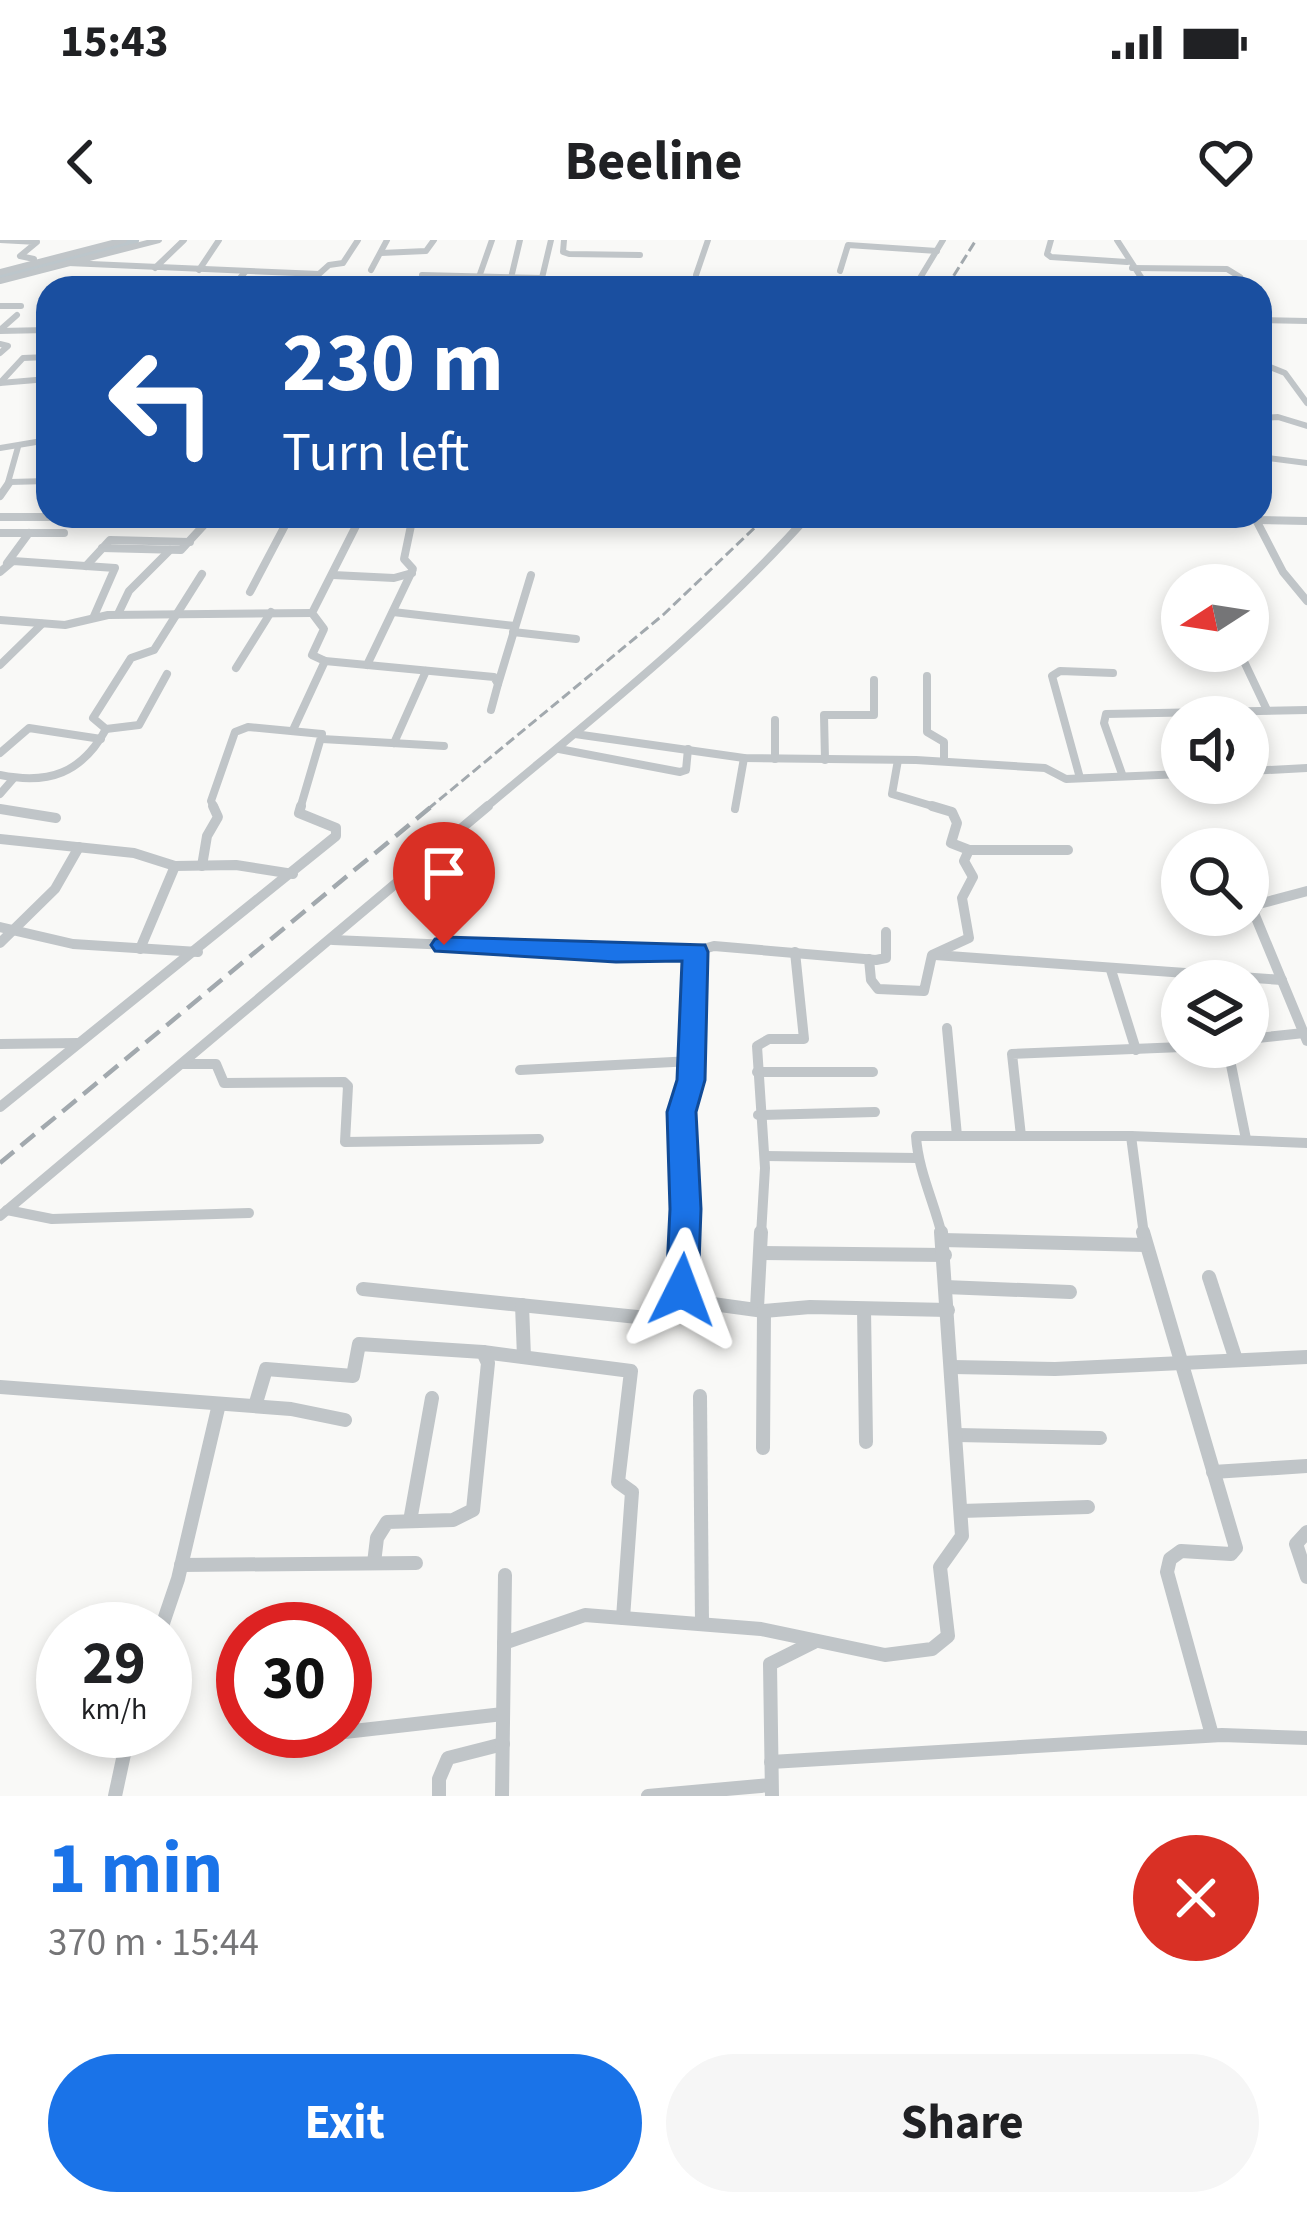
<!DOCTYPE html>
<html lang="en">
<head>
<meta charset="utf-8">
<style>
  :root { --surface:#fff; --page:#f6f6f6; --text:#202124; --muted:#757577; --accent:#1a73e8 }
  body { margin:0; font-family:"Source Sans 3",sans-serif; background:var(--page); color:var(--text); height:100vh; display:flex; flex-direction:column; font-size:45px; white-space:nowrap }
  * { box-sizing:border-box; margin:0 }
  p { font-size:39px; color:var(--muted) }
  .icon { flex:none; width:66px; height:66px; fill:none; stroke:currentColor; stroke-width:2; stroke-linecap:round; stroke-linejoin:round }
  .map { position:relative; height:1556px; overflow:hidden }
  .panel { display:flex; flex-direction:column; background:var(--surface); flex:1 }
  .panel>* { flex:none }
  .top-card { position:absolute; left:36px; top:36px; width:1236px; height:252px; border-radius:36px; box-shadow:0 6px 18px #0003; background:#1a4fa0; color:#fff; overflow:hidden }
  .needle { width:78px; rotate:258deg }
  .buttons { position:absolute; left:1161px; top:324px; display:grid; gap:24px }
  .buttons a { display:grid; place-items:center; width:108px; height:108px; border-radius:50%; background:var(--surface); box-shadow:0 6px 18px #0003; font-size:60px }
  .speed { position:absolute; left:36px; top:1362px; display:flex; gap:24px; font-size:60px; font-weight:700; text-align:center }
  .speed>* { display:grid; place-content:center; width:156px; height:156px; border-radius:50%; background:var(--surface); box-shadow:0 6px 18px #0003; line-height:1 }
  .speed small { font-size:30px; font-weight:400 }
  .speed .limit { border:18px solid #d22; background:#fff; color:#111 }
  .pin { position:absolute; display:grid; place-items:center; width:102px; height:102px; color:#fff; margin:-123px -51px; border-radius:50% 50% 50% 0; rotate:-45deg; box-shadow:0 0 12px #0007 }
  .pin .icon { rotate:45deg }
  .me { position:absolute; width:132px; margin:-66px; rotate:3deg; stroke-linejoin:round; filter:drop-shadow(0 0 9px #0008) }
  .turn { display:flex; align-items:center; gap:42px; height:252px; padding:0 48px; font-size:54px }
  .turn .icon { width:156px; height:156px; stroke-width:2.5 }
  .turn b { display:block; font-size:84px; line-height:102px }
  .round { display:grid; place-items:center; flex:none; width:126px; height:126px; border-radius:63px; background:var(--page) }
  .head { display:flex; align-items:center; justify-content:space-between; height:204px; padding:0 48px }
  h1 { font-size:72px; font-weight:700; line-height:90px; color:var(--accent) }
  .action { display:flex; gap:24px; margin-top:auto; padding:24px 48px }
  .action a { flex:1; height:138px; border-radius:72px; background:var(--accent); color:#fff; font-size:48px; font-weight:700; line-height:138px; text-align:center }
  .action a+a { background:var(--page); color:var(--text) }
  .status { display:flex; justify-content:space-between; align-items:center; height:84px; padding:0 60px; background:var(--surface); direction:ltr }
  .status svg { height:33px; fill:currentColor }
  header { display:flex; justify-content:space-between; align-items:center; height:156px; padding:0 48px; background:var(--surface); font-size:54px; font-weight:700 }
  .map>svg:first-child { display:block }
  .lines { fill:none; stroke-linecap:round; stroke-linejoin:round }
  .canal { stroke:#bcc6cb; stroke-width:8 }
  .street-far3 { stroke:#c0c5c8; stroke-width:6 }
  .street-far2 { stroke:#c0c5c8; stroke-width:8 }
  .street-far1 { stroke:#c0c5c8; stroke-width:10 }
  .street { stroke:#c0c5c8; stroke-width:14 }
  .rail-far1 { stroke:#a2a9ae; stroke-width:3; stroke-dasharray:10 4.5; stroke-linecap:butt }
  .rail { stroke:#a2a9ae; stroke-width:4.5; stroke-dasharray:18 9; stroke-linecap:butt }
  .route { fill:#1a73e8; stroke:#114b97; stroke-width:3 }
</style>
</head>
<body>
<div class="status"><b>15:43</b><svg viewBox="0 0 49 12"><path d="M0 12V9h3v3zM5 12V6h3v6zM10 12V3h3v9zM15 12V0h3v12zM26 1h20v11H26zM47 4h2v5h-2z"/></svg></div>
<header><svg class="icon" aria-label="back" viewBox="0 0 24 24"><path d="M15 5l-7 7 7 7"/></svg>Beeline<svg class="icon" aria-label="heart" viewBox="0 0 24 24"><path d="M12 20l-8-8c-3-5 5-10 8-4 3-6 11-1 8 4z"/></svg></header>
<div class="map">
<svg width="1307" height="1556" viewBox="0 0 1307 1556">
  <rect width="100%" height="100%" fill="#f9f9f7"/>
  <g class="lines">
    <polyline class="canal" points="0,36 135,0"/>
    <g class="street-far3">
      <polyline points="0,0 37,2 20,16 34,19"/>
      <polyline points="564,0 563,12 569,14 640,15"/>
      <polyline points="1051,0 1047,14 1051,17 1127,22"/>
      <polyline points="1117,0 1148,48"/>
      <polyline points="381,13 426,11 434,0"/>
      <polyline points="68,23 319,34 329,25 343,23 358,0"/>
      <polyline points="155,28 184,0"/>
      <polyline points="1132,28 1227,29 1240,37"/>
      <polyline points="199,30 219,0"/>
      <polyline points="371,30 387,0"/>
      <polyline points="840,31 848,5 937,11"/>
      <polyline points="0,32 124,0"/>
      <polyline points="422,35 542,38 551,0"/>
      <polyline points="696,35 708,0"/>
      <polyline points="479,37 492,0"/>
      <polyline points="511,38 520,0"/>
      <polyline points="0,41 159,0"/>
      <polyline points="1035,41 1065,43 1070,48"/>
      <polyline points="232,48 245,32"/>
      <polyline points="914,48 943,0"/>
      <polyline points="0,66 21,66"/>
      <polyline points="1260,80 1307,81"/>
      <polyline points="0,90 17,75"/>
      <polyline points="0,91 48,90"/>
      <polyline points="0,104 8,106 0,113"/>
      <polyline points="1260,123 1285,133 1307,163"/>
      <polyline points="0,143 23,118 48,117"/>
      <polyline points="0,143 48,139"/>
      <polyline points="1260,178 1278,177 1307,186"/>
      <polyline points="0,208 48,200"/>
      <polyline points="1260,217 1307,223"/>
      <polyline points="10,242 48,241"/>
      <polyline points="7,246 18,207"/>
    </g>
    <g class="street-far2">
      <polyline points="0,256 9,243"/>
      <polyline points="1128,276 1131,280"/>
      <polyline points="1254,276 1283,332 1307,361"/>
      <polyline points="0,277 58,277"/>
      <polyline points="206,278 295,276"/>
      <polyline points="1256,280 1307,281"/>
      <polyline points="357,284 312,373 324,389 312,415 325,421 494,437 498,444 491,470"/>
      <polyline points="0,293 64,293"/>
      <polyline points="102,308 181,310 204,285 206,276"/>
      <polyline points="7,323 29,293"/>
      <polyline points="86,326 110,300 190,302"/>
      <polyline points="0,332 13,321 115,328 94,376"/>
      <polyline points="333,335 394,338 412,333"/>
      <polyline points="250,352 289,278"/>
      <polyline points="393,372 515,386"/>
      <polyline points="118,374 129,351 170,310"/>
      <polyline points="0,380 65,385 108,375 312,373"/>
      <polyline points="513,392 576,399"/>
      <polyline points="1239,411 1267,470"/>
      <polyline points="0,425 42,384"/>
      <polyline points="367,425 413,329 404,319 413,276"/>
      <polyline points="236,428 271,372"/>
      <polyline points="927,436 927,492 944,502 944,521"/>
      <polyline points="498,444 531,335"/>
      <polyline points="775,480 775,519"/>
      <polyline points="106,489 139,485 167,434"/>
      <polyline points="293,490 325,421"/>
      <polyline points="575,494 744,518 916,520 1045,528 1066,539 1182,534"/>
      <polyline points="322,499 444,506"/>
      <polyline points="394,503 426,431"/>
      <polyline points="559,509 680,532 686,530 688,509"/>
      <polyline points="0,513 29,488 101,499"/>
      <polyline points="825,520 824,475 874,475 874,440"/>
      <polyline points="898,520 892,554 942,569"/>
      <polyline points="1248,531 1307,528"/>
      <polyline points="1122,534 1104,483 1106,474 1307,470"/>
      <path d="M 0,535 C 49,545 82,533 106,489 L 93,478 L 131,418 L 154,410 L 202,334"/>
      <polyline points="1080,538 1052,436 1060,431 1113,433"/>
      <polyline points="0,554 13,539"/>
      <polyline points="215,569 211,561 235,492 248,487 322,494 300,569"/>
      <path d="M 484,569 C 596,475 711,385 808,276"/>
      <polyline points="735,569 744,518"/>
    </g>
    <g class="street-far1">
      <polyline points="932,566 952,572 957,583 951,603 969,610"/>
      <polyline points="0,569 56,578"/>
      <polyline points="0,599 134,613 175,626 236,625 293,634"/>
      <polyline points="202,626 207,596 218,577 213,566"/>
      <polyline points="1307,651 1259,664 1254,673 1307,801"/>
      <polyline points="0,687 73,704 198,712"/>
      <polyline points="333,700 682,715 714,706 876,720 886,718 886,692"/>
      <polyline points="0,703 55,649 79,607"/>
      <polyline points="140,709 175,626"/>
      <polyline points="935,715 1282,740"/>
      <polyline points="869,719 871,740 878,749 924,751 932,715 969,698 962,658 973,637 964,621 969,610 1068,610"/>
      <polyline points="1111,730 1136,810"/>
      <polyline points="947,788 957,896"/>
      <polyline points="1248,799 1304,793"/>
      <polyline points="0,804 78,803"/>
      <polyline points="1230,820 1246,899"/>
      <polyline points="182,824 216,824 224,843 344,842 348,846 345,902 539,899"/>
      <polyline points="520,830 692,821"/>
      <polyline points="757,832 873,832"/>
      <polyline points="0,867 336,596 336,588 299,573 301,566"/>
      <polyline points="758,875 875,872"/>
      <polyline points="1021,896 1012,814 1182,807"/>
      <polyline points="1131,896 1144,995"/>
      <polyline points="765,916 917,918"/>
      <polyline points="7,970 52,979 249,973"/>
      <polyline points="0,976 488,566"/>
      <polyline points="685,995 682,871 691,840 695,712"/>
      <polyline points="761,995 765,928 757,806 769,799 804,799 795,712"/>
      <path d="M 942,995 C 934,962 918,930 916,896 L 1131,896 L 1307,903"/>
    </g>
    <g class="street">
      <polyline points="685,992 684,1060 764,1071 763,1208"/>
      <polyline points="1143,992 1236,1308 1231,1314 1181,1311 1170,1319 1167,1332 1212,1495"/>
      <polyline points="942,1000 1145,1005"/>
      <polyline points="760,1013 945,1015"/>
      <polyline points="1209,1037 1236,1120"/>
      <polyline points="945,1047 1070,1052"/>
      <polyline points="363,1049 657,1079 672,1078 684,1060"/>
      <polyline points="522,1065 524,1117"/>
      <polyline points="757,1068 761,992"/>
      <polyline points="864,1069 866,1202"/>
      <polyline points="764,1071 810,1067 948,1070"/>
      <polyline points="483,1112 631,1131 618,1242 632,1252 623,1378"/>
      <polyline points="953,1127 1055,1129 1307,1117"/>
      <polyline points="0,1147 291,1169 345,1180"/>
      <polyline points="700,1156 702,1384"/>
      <polyline points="255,1166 266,1129 353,1136 359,1104 483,1112 488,1123 473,1270 453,1280 387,1282 377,1298 374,1323"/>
      <polyline points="957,1195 1100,1198"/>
      <polyline points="1213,1232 1307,1226"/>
      <polyline points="961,1271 1088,1267"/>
      <polyline points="410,1281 432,1158"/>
      <polyline points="1307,1292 1296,1304 1307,1337"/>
      <polyline points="181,1325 416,1323"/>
      <polyline points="161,1389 178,1339 219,1164"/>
      <polyline points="504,1403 585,1375 761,1389 885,1415 932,1409 948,1396 940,1327 962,1296 941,992"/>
      <polyline points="336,1493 503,1474"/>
      <polyline points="771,1522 1222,1495 1307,1498"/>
      <polyline points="115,1556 129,1491"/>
      <polyline points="439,1556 439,1539 448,1518 503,1504"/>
      <polyline points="502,1556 505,1335"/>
      <polyline points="648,1556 771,1545"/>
      <polyline points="772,1556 770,1424 814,1402"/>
    </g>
    <g class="rail-far1">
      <polyline points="946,48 976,0"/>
      <polyline points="428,569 663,375 767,276"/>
    </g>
    <polyline class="rail" points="0,923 432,566"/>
  </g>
  <polygon class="route" points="444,697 705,705 708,712 705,840 696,872 701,969 698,1050 694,1060 682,1063 671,1060 666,1050 670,969 667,872 677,840 682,721 616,722 435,711 431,705 435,699"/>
</svg>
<div class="buttons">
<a><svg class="needle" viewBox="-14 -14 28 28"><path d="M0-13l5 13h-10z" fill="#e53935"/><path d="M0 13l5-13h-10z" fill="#757577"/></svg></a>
<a><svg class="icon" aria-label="sound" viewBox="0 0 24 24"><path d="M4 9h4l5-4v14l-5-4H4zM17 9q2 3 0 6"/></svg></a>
<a><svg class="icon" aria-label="search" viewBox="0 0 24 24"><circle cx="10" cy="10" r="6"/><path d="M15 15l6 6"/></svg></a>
<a><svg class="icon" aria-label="layers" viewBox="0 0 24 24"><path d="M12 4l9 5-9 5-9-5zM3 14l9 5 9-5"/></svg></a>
</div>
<div class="speed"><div>29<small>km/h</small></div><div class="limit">30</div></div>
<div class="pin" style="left:444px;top:705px;background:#d93025"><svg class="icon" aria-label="arrive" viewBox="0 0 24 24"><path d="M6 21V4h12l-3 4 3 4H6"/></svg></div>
<svg class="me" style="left:682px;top:1050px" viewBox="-20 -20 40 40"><path d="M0-17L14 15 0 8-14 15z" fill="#1a73e8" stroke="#fff" stroke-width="4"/></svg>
<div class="top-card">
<div class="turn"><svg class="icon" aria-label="left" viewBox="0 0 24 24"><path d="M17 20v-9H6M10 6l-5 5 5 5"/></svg><div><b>230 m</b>Turn left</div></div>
</div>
</div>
<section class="panel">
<div class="head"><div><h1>1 min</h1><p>370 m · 15:44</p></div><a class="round" style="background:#d93025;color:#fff"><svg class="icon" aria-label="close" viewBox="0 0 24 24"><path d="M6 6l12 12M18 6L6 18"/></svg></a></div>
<div class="action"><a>Exit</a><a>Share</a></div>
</section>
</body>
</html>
